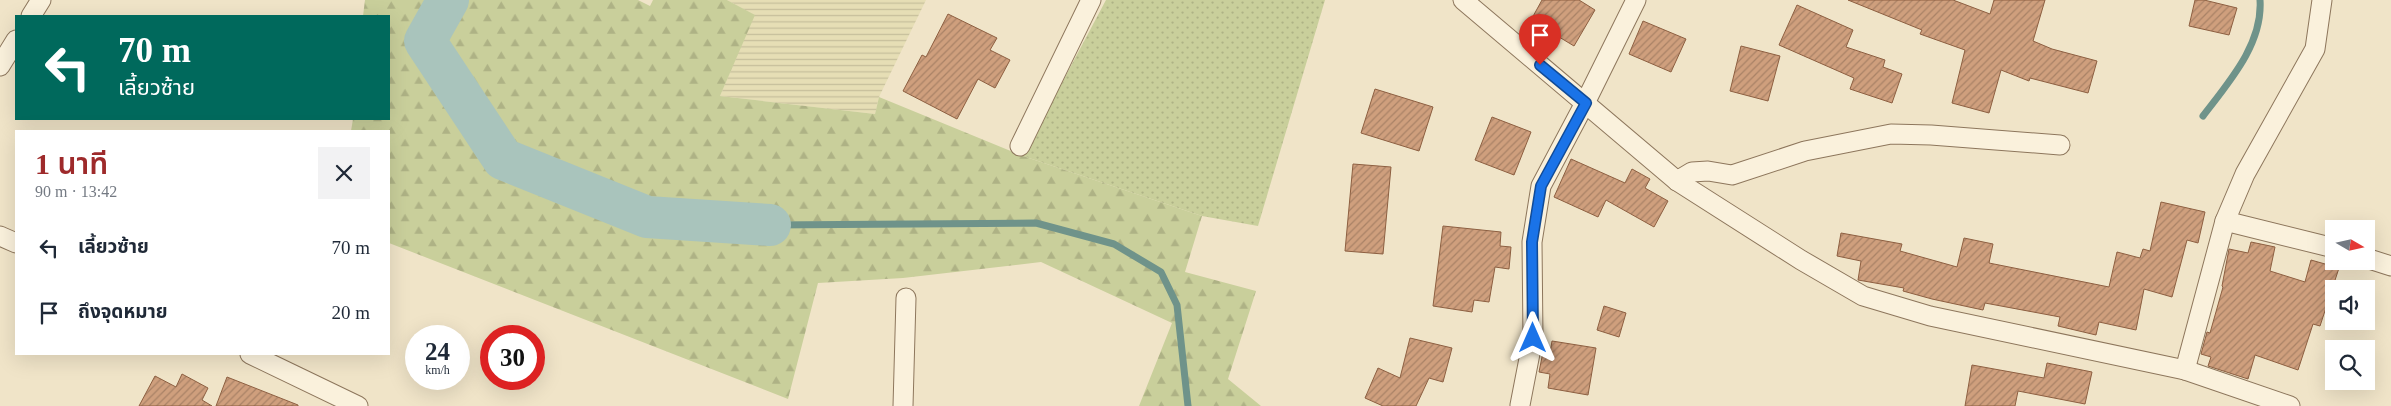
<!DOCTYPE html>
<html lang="th">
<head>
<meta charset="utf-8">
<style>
  :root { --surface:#fff; --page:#f2f2f3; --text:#1f2937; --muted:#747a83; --accent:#9e2a2b }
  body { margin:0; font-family:"Times New Roman","Noto Sans Thai",serif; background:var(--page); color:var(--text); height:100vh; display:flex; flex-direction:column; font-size:19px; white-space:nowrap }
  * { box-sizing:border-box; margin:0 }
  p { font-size:16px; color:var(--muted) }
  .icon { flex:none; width:28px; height:28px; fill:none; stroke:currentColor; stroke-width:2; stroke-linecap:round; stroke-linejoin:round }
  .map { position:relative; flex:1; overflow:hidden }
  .sheet { position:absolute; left:15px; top:130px; width:375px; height:225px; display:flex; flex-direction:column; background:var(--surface); border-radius:0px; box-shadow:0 5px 20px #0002 }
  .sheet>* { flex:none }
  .top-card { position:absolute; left:15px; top:15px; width:375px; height:105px; border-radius:0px; box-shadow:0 5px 20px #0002; background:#00695c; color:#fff; overflow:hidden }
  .needle { width:32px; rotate:99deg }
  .buttons { position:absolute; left:2325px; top:220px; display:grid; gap:10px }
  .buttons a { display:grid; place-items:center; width:50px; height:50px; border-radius:0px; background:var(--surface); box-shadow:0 5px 20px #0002; font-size:25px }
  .speed { position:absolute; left:405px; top:325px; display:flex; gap:10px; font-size:25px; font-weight:700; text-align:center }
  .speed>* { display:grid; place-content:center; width:65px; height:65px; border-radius:50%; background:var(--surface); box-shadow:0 5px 20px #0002; line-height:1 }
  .speed small { font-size:12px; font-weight:400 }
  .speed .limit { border:8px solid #d22; background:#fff; color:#111 }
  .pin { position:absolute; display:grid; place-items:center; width:42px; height:42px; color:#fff; margin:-51px -21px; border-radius:50% 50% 50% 0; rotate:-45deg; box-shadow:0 0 5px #0007 }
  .pin .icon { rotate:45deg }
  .me { position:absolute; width:55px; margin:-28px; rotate:0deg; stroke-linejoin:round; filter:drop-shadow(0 0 4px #0008) }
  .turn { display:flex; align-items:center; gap:18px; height:105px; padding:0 20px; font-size:22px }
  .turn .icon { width:65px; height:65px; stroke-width:2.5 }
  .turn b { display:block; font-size:35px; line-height:42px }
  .round { display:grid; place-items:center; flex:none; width:52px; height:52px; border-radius:0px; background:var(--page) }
  .summary { display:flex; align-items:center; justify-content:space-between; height:85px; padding:0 20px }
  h1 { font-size:30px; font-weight:600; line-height:38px; color:var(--accent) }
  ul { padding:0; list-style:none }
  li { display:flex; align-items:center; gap:15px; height:65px; padding:0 20px }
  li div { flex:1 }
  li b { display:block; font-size:19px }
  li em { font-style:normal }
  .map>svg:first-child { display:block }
  .farmland { fill:url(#farmland-rules) }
  .grass { fill:url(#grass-dots) }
  .forest { fill:url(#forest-firs) }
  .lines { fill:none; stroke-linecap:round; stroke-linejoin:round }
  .stream { stroke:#6f938a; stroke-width:7 }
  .river { stroke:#a9c4bc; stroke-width:42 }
  .building { fill:url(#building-hatch); stroke:#8d5f41 }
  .minor-casing { stroke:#8d765c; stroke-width:21 }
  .minor { stroke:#faf1dc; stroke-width:19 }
  .route-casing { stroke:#114b97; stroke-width:12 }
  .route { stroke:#1a73e8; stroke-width:9 }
</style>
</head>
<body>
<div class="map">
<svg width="2391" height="406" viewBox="0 0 2391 406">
  <defs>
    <pattern id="farmland-rules" width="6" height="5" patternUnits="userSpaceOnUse" patternTransform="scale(1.25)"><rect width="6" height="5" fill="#e6deb5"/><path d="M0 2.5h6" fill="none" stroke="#c6bf9b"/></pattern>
    <pattern id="grass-dots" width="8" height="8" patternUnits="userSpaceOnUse" patternTransform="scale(1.25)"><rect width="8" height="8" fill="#c9cf9b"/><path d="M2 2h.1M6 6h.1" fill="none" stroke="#aeb285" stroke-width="1.8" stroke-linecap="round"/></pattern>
    <pattern id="forest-firs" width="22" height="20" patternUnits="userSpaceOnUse" patternTransform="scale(1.25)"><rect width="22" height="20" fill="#c9cf9b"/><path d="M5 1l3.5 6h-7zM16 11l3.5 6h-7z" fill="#aeb285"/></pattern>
    <pattern id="building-hatch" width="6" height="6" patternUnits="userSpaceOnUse" patternTransform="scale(1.25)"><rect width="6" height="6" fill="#cf9f7d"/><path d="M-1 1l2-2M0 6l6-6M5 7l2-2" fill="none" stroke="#a98266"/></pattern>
  </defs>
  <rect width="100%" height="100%" fill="#f0e4c8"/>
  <polygon class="farmland" points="727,0 926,0 879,97 875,114 720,96 754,15"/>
  <polygon class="grass" points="1106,0 1325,0 1258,226 1202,216 1023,156"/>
  <polygon class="forest" points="365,0 638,0 650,6 653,0 727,0 755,15 720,96 875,114 879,97 1023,156 1202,216 1185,272 1256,291 1228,379 1261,406 1139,406 1172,323 1041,262 903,278 818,283 788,399 389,243 389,131 351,131 353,119 389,119 389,16 363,16"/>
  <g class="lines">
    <g class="stream">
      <path d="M 2203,116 C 2229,82 2263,44 2260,0"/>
      <polyline points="770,225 1036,223 1114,244 1161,272 1177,305 1188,406"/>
    </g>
    <polyline class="river" points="448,0 425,41 503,159 647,217 770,225"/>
  </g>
  <g class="building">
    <polygon points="1542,0 1579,0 1595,10 1574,46 1531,20"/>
    <polygon points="1848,0 1953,0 1990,14 1994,0 2045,0 2033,41 2052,49 2097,61 2088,93 2030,78 2029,81 2001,70 1989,113 1952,103 1965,50 1920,34 1922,30"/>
    <polygon points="2195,0 2204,0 2237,8 2229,35 2189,26"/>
    <polygon points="1797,5 1853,30 1846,47 1885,60 1883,67 1902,74 1892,103 1850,89 1854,78 1779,45"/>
    <polygon points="948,14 997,38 990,50 1010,60 995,88 978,79 957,119 903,91 922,55 926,57"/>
    <polygon points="1643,21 1686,39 1671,72 1629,54"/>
    <polygon points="1741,46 1780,56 1768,101 1730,91"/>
    <polygon points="1375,89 1433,107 1419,151 1361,133"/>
    <polygon points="1492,117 1531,132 1514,175 1475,160"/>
    <polygon points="1571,159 1625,183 1632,169 1650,179 1645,188 1668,201 1654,227 1606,200 1598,217 1554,197"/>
    <polygon points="1353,164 1391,167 1383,254 1345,251"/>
    <polygon points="2161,202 2205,212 2198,243 2187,240 2172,297 2144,289 2136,330 2099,322 2096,335 2058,326 2060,317 1985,303 1983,310 1932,299 1903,291 1904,288 1858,280 1861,261 1837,256 1841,233 1902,244 1900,251 1957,267 1964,238 1993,244 1989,263 2109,287 2117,252 2140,258 2143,249 2150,251"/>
    <polygon points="1443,226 1501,232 1500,246 1511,247 1509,269 1495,267 1489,302 1474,300 1472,312 1433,306"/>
    <polygon points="2251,242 2275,247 2270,271 2305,282 2311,260 2339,268 2320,326 2313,324 2298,370 2255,355 2248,379 2208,366 2211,357 2201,354 2207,332 2210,333 2223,287 2222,286 2229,249 2248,253"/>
    <polygon points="1604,306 1626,313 1619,337 1597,330"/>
    <polygon points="1410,338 1452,348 1443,382 1429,378 1416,406 1383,406 1365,398 1378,368 1400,378"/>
    <polygon points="1552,341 1596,348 1588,395 1548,388 1550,374 1539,372 1543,352 1550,353"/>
    <polygon points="2047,363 2092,372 2085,404 2018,391 2015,406 1965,406 1972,365 2044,378"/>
    <polygon points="182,374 208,388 202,400 212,406 139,406 155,376 176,387"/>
    <polygon points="227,377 298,405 298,406 216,406"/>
  </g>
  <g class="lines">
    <defs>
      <g id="minor">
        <polyline points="1463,0 1677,181 1801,260 1863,296 1930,316 2185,370 2290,406"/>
        <polyline points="31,16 41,0"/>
        <polyline points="0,66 16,40"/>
        <polyline points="1020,146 1091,0"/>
        <polyline points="1677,181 1692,172 1708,171 1732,175 1805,151 1891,134 1931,135 2060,145"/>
        <polyline points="2225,221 2334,248"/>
        <polyline points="0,236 16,243"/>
        <polyline points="2366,258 2391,266"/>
        <polyline points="250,354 358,406"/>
        <polyline points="2185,370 2225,221 2245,174 2315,49 2322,0"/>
        <polyline points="1520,405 1533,338 1532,242 1541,186 1585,103 1636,0"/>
        <polyline points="903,406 906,298"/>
      </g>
    </defs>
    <use href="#minor" class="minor-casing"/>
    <use href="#minor" class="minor"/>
  </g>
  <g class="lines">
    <defs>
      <polyline id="route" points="1533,338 1532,242 1541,186 1586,103 1540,65"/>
    </defs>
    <use href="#route" class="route-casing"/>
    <use href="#route" class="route"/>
  </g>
</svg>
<div class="buttons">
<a><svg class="needle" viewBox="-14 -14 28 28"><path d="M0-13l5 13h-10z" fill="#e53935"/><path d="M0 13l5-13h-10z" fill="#747a83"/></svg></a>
<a><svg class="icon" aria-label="sound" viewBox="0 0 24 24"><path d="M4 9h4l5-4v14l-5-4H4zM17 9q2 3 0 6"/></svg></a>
<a><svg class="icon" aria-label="search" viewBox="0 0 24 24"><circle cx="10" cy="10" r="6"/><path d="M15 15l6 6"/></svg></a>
</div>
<div class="speed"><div>24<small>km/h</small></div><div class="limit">30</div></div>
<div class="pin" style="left:1540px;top:65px;background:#d93025"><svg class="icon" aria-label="arrive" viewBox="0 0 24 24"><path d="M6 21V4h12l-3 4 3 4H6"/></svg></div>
<svg class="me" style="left:1533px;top:338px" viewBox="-20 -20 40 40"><path d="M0-17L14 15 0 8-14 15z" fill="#1a73e8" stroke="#fff" stroke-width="4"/></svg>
<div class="top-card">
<div class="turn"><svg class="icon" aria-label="left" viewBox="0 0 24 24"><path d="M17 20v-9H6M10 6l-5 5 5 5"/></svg><div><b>70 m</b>เลี้ยวซ้าย</div></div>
</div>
<section class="sheet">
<div class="summary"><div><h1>1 นาที</h1><p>90 m · 13:42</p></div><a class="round"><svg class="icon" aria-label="close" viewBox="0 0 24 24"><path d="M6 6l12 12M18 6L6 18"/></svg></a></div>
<ul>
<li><svg class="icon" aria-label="left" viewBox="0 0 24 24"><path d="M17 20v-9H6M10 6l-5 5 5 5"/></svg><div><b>เลี้ยวซ้าย</b></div><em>70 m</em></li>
<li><svg class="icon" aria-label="arrive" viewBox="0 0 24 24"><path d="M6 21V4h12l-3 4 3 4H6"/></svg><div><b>ถึงจุดหมาย</b></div><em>20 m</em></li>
</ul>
</section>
</div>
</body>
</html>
